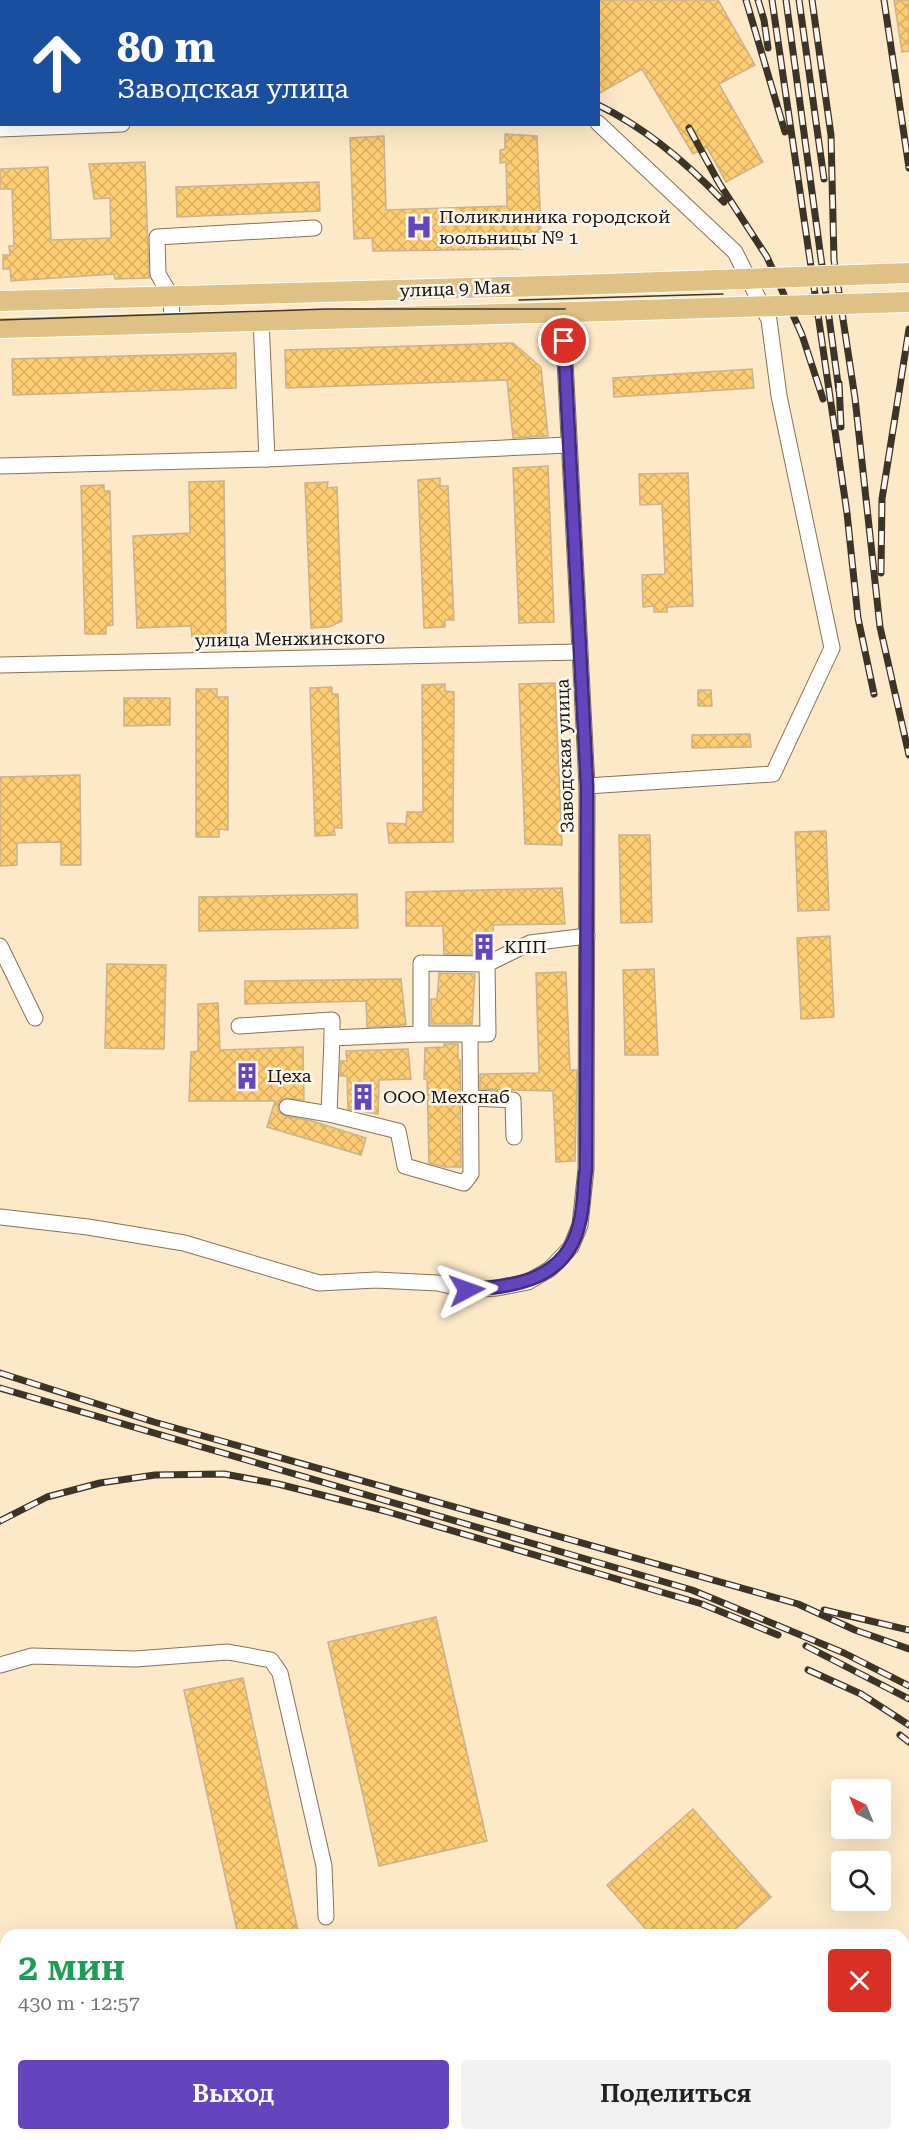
<!DOCTYPE html>
<html lang="ru">
<head>
<meta charset="utf-8">
<style>
  :root { --surface:#fff; --page:#f2f2f2; --text:#222; --muted:#767676; --accent:#6545bd }
  body { margin:0; font-family:"Roboto Serif",serif; background:var(--page); color:var(--text); height:100vh; display:flex; flex-direction:column; font-size:22px; white-space:nowrap }
  * { box-sizing:border-box; margin:0 }
  p { font-size:20px; color:var(--muted) }
  .icon { flex:none; width:33px; height:33px; fill:none; stroke:currentColor; stroke-width:2; stroke-linecap:round; stroke-linejoin:round }
  .map { position:relative; flex:1; overflow:hidden }
  .drawer { position:absolute; left:0px; top:1929px; width:909px; height:212px; display:flex; flex-direction:column; background:var(--surface); border-radius:18px 18px 0 0; box-shadow:0 6px 24px #0002 }
  .drawer>* { flex:none }
  .guide { position:absolute; left:0px; top:0px; width:600px; height:126px; box-shadow:0 6px 24px #0002; background:#1a4fa0; color:#fff; overflow:hidden }
  .needle { width:39px; rotate:317deg }
  .controls { position:absolute; left:831px; top:1779px; display:grid; gap:12px }
  .controls a { display:grid; place-items:center; width:60px; height:60px; border-radius:6px; background:var(--surface); box-shadow:0 6px 24px #0002; font-size:30px }
  .pin { position:absolute; display:grid; place-items:center; width:51px; height:51px; color:#fff; margin:-26px; border:3px solid #fff; border-radius:50%; box-shadow:0 2px 6px #0007 }
  .me { position:absolute; width:66px; margin:-33px; rotate:86deg; stroke-linejoin:round; filter:drop-shadow(0 0 4px #0008) }
  .turn { display:flex; align-items:center; gap:21px; height:126px; padding:0 18px; font-size:27px }
  .turn .icon { width:78px; height:78px; stroke-width:2.5 }
  .turn b { display:block; font-size:42px; line-height:51px }
  .round { display:grid; place-items:center; flex:none; width:63px; height:63px; border-radius:6px; background:var(--page) }
  .headline { display:flex; align-items:center; justify-content:space-between; height:102px; padding:0 18px }
  h1 { font-size:36px; font-weight:600; line-height:45px; color:#1e9e55 }
  .button { display:flex; gap:12px; margin-top:auto; padding:12px 18px }
  .button a { flex:1; height:69px; border-radius:6px; background:var(--accent); color:#fff; font-size:24px; font-weight:600; line-height:69px; text-align:center }
  .button a+a { background:var(--page); color:var(--text) }
  .map>svg:first-child { display:block }
  .building { fill:url(#building-cross-hatch); stroke:#c6b392; stroke-width:1.5 }
  .lines { fill:none; stroke-linecap:round; stroke-linejoin:round }
  .minor-casing { stroke:#857355; stroke-width:17 }
  .major-casing { stroke:#fff; stroke-width:22 }
  .minor { stroke:#fff; stroke-width:15 }
  .major { stroke:#dfc185; stroke-width:20 }
  .tram { stroke:#3d3425; stroke-width:1.5 }
  .rail-casing { stroke:#3d3425; stroke-width:7 }
  .rail { stroke:#fcf8f1; stroke-width:4.5; stroke-dasharray:14; stroke-linecap:butt }
  .major-bridge-casing { stroke:#fff; stroke-width:22; stroke-linecap:butt }
  .major-bridge { stroke:#dfc185; stroke-width:20 }
  .route-casing { stroke:#422d7b; stroke-width:15 }
  .route { stroke:#6545bd; stroke-width:10 }
  .labels { text-anchor:middle; stroke-width:5; stroke-linejoin:round; paint-order:stroke }
  .poi-label { font-size:18px; fill:#1b1408; stroke:#fcf8f1; text-anchor:start }
  .street-label { font-size:18px; fill:#1b1408; stroke:#fcf8f1 }
</style>
</head>
<body>
<div class="map">
<svg width="909" height="2140" viewBox="0 0 909 2140">
  <defs>
    <pattern id="building-cross-hatch" width="8" height="8" patternUnits="userSpaceOnUse" patternTransform="scale(1.5)"><rect width="8" height="8" fill="#fecc71"/><path d="M0 0l8 8M0 8l8-8" fill="none" stroke="#d9ae60"/></pattern>
  </defs>
  <rect width="100%" height="100%" fill="#fde9c7"/>
  <g class="building">
    <polygon points="598,0 718,0 755,65 719,84 763,162 726,182 707,147 693,154 642,69 598,94"/>
    <polygon points="894,0 909,0 909,51 902,52"/>
    <polygon points="505,134 537,136 541,232 522,233 522,249 373,251 372,238 354,239 350,138 384,136 386,210 507,206 506,162 500,163 500,150 505,149"/>
    <polygon points="145,162 149,278 115,279 114,274 11,281 10,269 3,269 3,255 10,255 9,246 14,246 12,189 0,189 0,169 48,167 51,240 111,238 110,198 94,199 89,164"/>
    <polygon points="319,182 320,211 177,217 176,187"/>
    <polygon points="513,343 541,367 548,436 513,438 507,380 286,388 285,350"/>
    <polygon points="236,353 236,388 13,395 12,359"/>
    <polygon points="752,369 754,388 614,397 613,378"/>
    <polygon points="548,466 554,622 519,623 513,468"/>
    <polygon points="688,473 693,606 667,607 667,612 654,612 654,606 643,607 642,575 665,574 662,504 640,505 639,474"/>
    <polygon points="440,478 440,486 448,486 454,620 445,620 445,627 424,628 418,480"/>
    <polygon points="224,481 226,637 192,637 191,626 137,628 133,536 190,533 189,482"/>
    <polygon points="328,482 327,488 337,487 342,621 329,627 311,628 305,483"/>
    <polygon points="104,485 104,491 110,491 113,625 106,626 106,634 85,634 81,486"/>
    <polygon points="555,683 562,845 525,844 519,684"/>
    <polygon points="445,684 445,691 454,692 453,842 389,843 387,823 406,824 407,812 423,812 422,685"/>
    <polygon points="332,687 332,694 338,694 342,828 334,828 335,835 315,836 310,688"/>
    <polygon points="196,689 217,689 217,697 228,697 228,830 219,829 219,837 196,837"/>
    <polygon points="698,690 711,690 712,706 698,706"/>
    <polygon points="124,698 170,698 170,725 124,726"/>
    <polygon points="750,734 751,747 692,748 692,735"/>
    <polygon points="80,775 81,865 61,865 61,842 17,843 17,865 0,866 0,777"/>
    <polygon points="826,831 829,910 798,911 795,832"/>
    <polygon points="619,835 650,835 652,922 621,923"/>
    <polygon points="562,888 565,924 493,925 494,950 492,951 476,954 444,954 443,926 406,926 406,892"/>
    <polygon points="357,894 358,928 199,931 199,897"/>
    <polygon points="830,936 834,1017 801,1019 797,938"/>
    <polygon points="107,964 166,965 164,1049 105,1048"/>
    <polygon points="654,969 658,1055 625,1055 623,970"/>
    <polygon points="566,972 570,1070 577,1070 575,1161 556,1162 553,1091 480,1089 480,1074 539,1073 536,973"/>
    <polygon points="439,973 475,974 472,1024 431,1024 431,999 437,999"/>
    <polygon points="401,979 406,1025 367,1027 366,1001 245,1004 245,981"/>
    <polygon points="218,1003 220,1050 303,1047 304,1100 283,1098 278,1105 278,1111 285,1116 312,1121 366,1138 361,1155 267,1127 275,1101 189,1101 191,1052 198,1051 198,1004"/>
    <polygon points="444,1044 458,1044 458,1060 460,1060 461,1167 445,1167 429,1163 427,1079 424,1079 425,1048 444,1047"/>
    <polygon points="408,1049 411,1079 379,1080 378,1114 348,1109 347,1076 340,1076 341,1061 347,1061 346,1051"/>
    <polygon points="436,1617 487,1841 379,1866 328,1642"/>
    <polygon points="243,1678 299,1935 238,1935 196,1744 184,1690"/>
    <polygon points="693,1809 771,1897 729,1935 651,1935 607,1885"/>
  </g>
  <g class="lines">
    <defs>
      <g id="minor">
        <polyline points="436,0 436,2"/>
        <polyline points="513,0 514,2"/>
        <polyline points="0,129 122,124"/>
        <polyline points="261,319 267,459"/>
        <polyline points="172,323 171,296 158,274 157,237 314,228"/>
        <polyline points="0,466 267,459 568,445"/>
        <polyline points="0,665 580,652"/>
        <polyline points="587,786 773,774 832,648 779,396 769,320 735,252 598,123"/>
        <polyline points="0,946 35,1018"/>
        <polyline points="487,964 488,1034 421,1034 421,963 487,964 530,943 587,936"/>
        <polyline points="239,1026 332,1020 332,1038 421,1034"/>
        <polyline points="471,1098 513,1100 514,1137"/>
        <polyline points="287,1107 329,1114 332,1038"/>
        <polyline points="329,1114 398,1131 405,1166 464,1183 471,1174 470,1034"/>
        <polyline points="0,1217 88,1227 184,1243 319,1283 376,1280 438,1283 467,1290 497,1288 528,1282 550,1269 571,1247 580,1225 586,1169 587,786 564,341"/>
        <polyline points="0,1665 32,1656 135,1659 228,1652 271,1660 280,1673 324,1866 326,1917"/>
        <polyline points="0,1983 4,1983"/>
        <polyline points="703,2140 704,2134"/>
      </g>
      <g id="major">
        <polyline points="0,301 576,285"/>
        <polyline points="0,328 575,312"/>
      </g>
    </defs>
    <use href="#minor" class="minor-casing"/>
    <use href="#major" class="major-casing"/>
    <use href="#minor" class="minor"/>
    <use href="#major" class="major"/>
    <g class="tram">
      <polyline points="519,300 723,294"/>
      <polyline points="0,320 326,309 581,309 909,296"/>
    </g>
    <defs>
      <g id="rail">
        <polyline points="746,0 785,132"/>
        <polyline points="758,0 764,20 768,48"/>
        <polyline points="772,0 847,513 858,618 874,694"/>
        <polyline points="786,0 839,391"/>
        <polyline points="799,0 824,179"/>
        <polyline points="812,0 831,135 834,260 855,398 880,627 909,755"/>
        <polyline points="884,0 909,168"/>
        <path d="M 598,105 C 646,128 688,164 724,202"/>
        <polyline points="689,128 719,183 767,257 802,335 823,399"/>
        <polyline points="839,383 841,427"/>
        <polyline points="881,573 882,499 909,329"/>
        <polyline points="0,1373 154,1422 798,1604 855,1630 909,1649"/>
        <polyline points="0,1388 692,1590 844,1653 909,1686"/>
        <polyline points="0,1521 47,1497 100,1483 155,1475 224,1474 278,1484 385,1511 702,1604 778,1635"/>
        <polyline points="824,1610 909,1630"/>
        <polyline points="806,1646 909,1699"/>
        <polyline points="808,1670 861,1694 909,1725"/>
        <polyline points="900,1735 909,1742"/>
        <polyline points="0,2061 6,2063"/>
        <polyline points="234,2134 248,2140"/>
        <polyline points="274,2134 300,2140"/>
      </g>
    </defs>
    <use href="#rail" class="rail-casing"/>
    <use href="#rail" class="rail"/>
    <defs>
      <g id="major-bridge">
        <polyline points="576,285 909,273"/>
        <polyline points="575,312 909,302"/>
      </g>
    </defs>
    <use href="#major-bridge" class="major-bridge-casing"/>
    <use href="#major-bridge" class="major-bridge"/>
  </g>
  <g class="lines">
    <defs>
      <path id="route" d="M 467,1290 C 514,1287 566,1280 579,1225 C 584,1208 583,1187 586,1169 L 587,786 L 564,341"/>
    </defs>
    <use href="#route" class="route-casing"/>
    <use href="#route" class="route"/>
  </g>
  <defs>
    <symbol id="hospital-bare" viewBox="-9 -9 18 18"><path d="M-5-5h3v3.5h4V-5h3V5h-3V1.5h-4V5h-3Z" fill="#6545bd" stroke="#fcf8f1" stroke-width="2.5" paint-order="stroke"/></symbol>
    <symbol id="building-bare" viewBox="-9 -9 18 18"><path d="M-4-6H4V6H1V3H-1V6H-4ZM-2.5-4.3h1.7v1.8h-1.7ZM.8-4.3h1.7v1.8H.8ZM-2.5-1h1.7V.8h-1.7ZM.8-1h1.7V.8H.8Z" fill="#6545bd" stroke="#fcf8f1" stroke-width="2.5" paint-order="stroke"/></symbol>
  </defs>
  <g fill-rule="evenodd">
    <use href="#hospital-bare" x="400" y="208" width="38" height="38"/>
    <use href="#building-bare" x="465" y="928" width="38" height="38"/>
    <use href="#building-bare" x="228" y="1057" width="38" height="38"/>
    <use href="#building-bare" x="344" y="1078" width="38" height="38"/>
  </g>
  <g class="labels">
    <g class="poi-label">
      <text x="439" y="223">Поликлиника городской<tspan x="439" dy="21">юольницы № 1</tspan></text>
      <text x="504" y="953">КПП</text>
      <text x="267" y="1082">Цеха</text>
      <text x="383" y="1103">ООО Мехснаб</text>
    </g>
    <g class="street-label">
      <text transform="translate(455 289) rotate(-2)" y="6">улица 9 Мая</text>
      <text transform="translate(290 639) rotate(-1)" y="6">улица Менжинского</text>
      <text transform="translate(565 756) rotate(-92)" y="6">Заводская улица</text>
    </g>
  </g>
</svg>
<div class="controls">
<a><svg class="needle" viewBox="-14 -14 28 28"><path d="M0-13l5 13h-10z" fill="#e53935"/><path d="M0 13l5-13h-10z" fill="#767676"/></svg></a>
<a><svg class="icon" aria-label="search" viewBox="0 0 24 24"><circle cx="10" cy="10" r="6"/><path d="M15 15l6 6"/></svg></a>
</div>
<div class="pin" style="left:564px;top:341px;background:#d93025"><svg class="icon" aria-label="arrive" viewBox="0 0 24 24"><path d="M6 21V4h12l-3 4 3 4H6"/></svg></div>
<svg class="me" style="left:467px;top:1290px" viewBox="-20 -20 40 40"><path d="M0-17L14 15 0 8-14 15z" fill="#6545bd" stroke="#fff" stroke-width="4"/></svg>
<div class="guide">
<div class="turn"><svg class="icon" aria-label="ahead" viewBox="0 0 24 24"><path d="M12 20V5M6 11l6-6 6 6"/></svg><div><b>80 m</b>Заводская улица</div></div>
</div>
<section class="drawer">
<div class="headline"><div><h1>2 мин</h1><p>430 m · 12:57</p></div><a class="round" style="background:#d93025;color:#fff"><svg class="icon" aria-label="close" viewBox="0 0 24 24"><path d="M6 6l12 12M18 6L6 18"/></svg></a></div>
<div class="button"><a>Выход</a><a>Поделиться</a></div>
</section>
</div>
</body>
</html>
